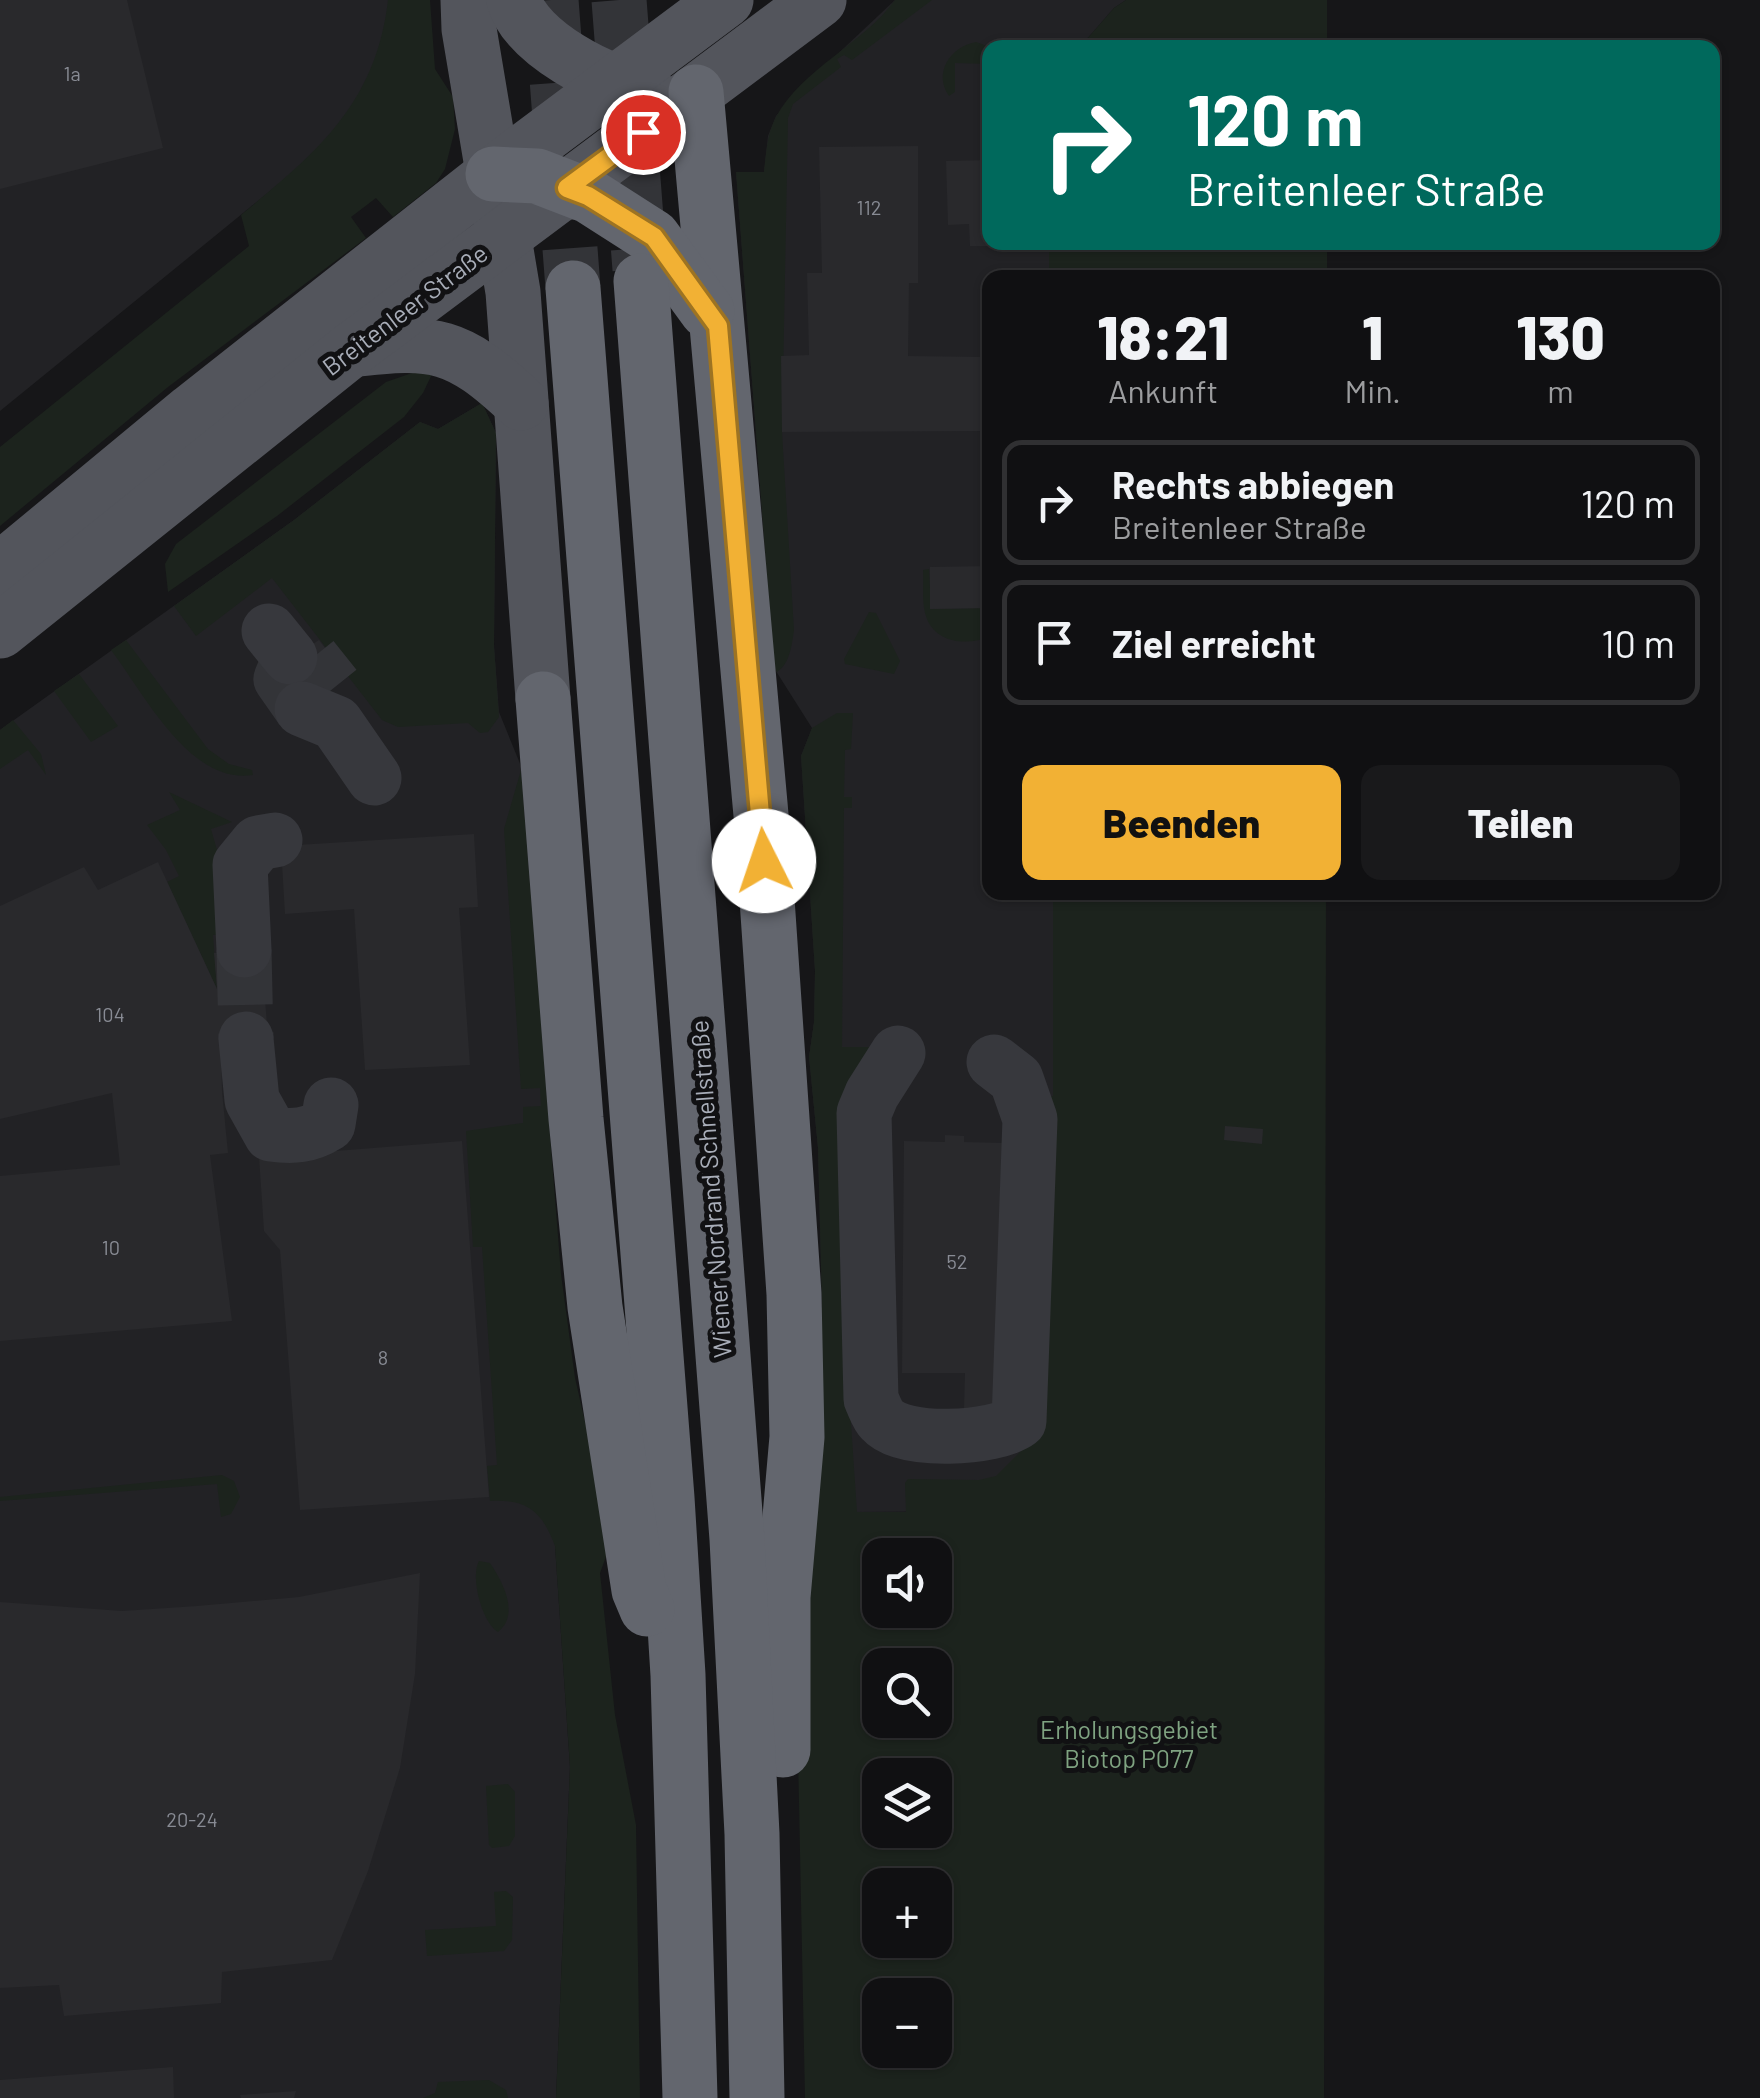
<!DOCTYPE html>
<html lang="de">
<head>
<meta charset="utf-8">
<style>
  :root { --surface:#101012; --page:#19191b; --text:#f1f3f6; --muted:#9c9d9f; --line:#303032; --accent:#f2b134 }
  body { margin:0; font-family:Barlow,sans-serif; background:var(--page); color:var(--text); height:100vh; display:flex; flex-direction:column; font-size:38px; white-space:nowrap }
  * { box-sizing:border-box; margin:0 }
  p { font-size:32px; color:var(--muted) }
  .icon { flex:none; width:55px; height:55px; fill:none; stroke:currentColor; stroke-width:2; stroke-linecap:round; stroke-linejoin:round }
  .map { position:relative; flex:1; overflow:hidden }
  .drawer { position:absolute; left:982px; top:270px; width:738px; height:630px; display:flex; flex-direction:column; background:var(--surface); border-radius:20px; box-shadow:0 2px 8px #0004,0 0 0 2px var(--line) }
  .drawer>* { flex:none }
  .hud { position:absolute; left:982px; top:40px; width:738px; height:210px; border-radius:20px; box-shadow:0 2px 8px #0004,0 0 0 2px var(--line); background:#00695c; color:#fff; overflow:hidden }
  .controls { position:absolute; left:862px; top:1538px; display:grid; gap:20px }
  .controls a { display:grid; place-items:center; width:90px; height:90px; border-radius:20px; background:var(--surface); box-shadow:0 2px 8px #0004,0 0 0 2px var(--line); font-size:50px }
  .pin { position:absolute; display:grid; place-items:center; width:85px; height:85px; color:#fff; margin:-42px; border:5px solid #fff; border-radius:50%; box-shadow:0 2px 10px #0007 }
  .me { position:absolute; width:110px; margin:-55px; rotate:356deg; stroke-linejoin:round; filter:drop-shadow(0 0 8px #0008) }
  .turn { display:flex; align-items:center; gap:35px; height:210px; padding:0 40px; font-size:45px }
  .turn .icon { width:130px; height:130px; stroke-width:2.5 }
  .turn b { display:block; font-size:70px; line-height:85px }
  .eta { display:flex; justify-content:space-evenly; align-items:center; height:170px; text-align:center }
  .eta b { font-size:60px; font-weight:800; line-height:70px }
  .primary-button { display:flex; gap:20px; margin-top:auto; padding:20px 40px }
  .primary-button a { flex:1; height:115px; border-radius:20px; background:var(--accent); color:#111; font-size:40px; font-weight:800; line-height:115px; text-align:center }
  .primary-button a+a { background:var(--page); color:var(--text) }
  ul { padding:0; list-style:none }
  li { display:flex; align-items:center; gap:30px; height:125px; margin:0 20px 15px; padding:0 20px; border:5px solid var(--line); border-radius:20px }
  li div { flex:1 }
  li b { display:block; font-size:38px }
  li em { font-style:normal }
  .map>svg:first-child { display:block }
  .built { fill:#222225 }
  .green { fill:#1c231d; fill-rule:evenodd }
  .building { fill:#29292c }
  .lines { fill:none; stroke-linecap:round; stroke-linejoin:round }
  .minor-tunnel { stroke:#333438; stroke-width:55; stroke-dasharray:55 28; stroke-linecap:butt }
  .highway-tunnel { stroke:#333438; stroke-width:55; stroke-dasharray:55 28; stroke-linecap:butt }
  .minor { stroke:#37383d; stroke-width:55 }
  .major { stroke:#53555c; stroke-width:55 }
  .highway { stroke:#63666e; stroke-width:55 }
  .route-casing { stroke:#9d7322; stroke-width:25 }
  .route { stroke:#f2b134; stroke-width:18 }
  .labels { text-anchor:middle; stroke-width:10; stroke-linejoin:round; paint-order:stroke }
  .number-label { font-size:20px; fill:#888b94 }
  .street-label { font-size:25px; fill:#a8adb8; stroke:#111113 }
  .park-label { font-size:25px; fill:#7fa381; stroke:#111113 }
</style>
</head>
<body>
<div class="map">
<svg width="1760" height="2098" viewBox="0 0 1760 2098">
  <rect width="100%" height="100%" fill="#161618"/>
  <g class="built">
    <polygon points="0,0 418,0 425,89 328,144 0,411"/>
    <polygon points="895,0 1126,0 1114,8 1080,47 990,48 990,242 1049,243 1049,277 990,278 990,892 1053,893 1054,1031 1051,1448 990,1511 856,1512 809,1342 822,1307 818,1148 809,1057 814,1022 815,971 801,756 812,728 774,668 736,172 764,172 768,136 776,116 793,96"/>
    <polygon points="482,403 496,433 494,646 499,712 523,771 548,1115 555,1545 570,1767 556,2098 0,2098 0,730 294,520 420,422 438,429"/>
  </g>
  <g class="green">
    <path d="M 388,0 L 430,0 L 435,69 L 453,97 L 455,129 L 445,169 L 436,183 L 393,217 L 376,198 L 351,217 L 366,238 L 168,387 L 0,526 L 0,447 L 249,246 L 241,215 C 317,152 376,104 388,0 Z"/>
    <path d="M 895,0 L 932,0 L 852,60 L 844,55 L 837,59 L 841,67 L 793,104 L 788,118 L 782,432 L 794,630 C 792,644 790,664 777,672 L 774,668 L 736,172 L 764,172 C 766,153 767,134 776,117 C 802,69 864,43 895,0 Z"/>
    <polygon points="1126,0 1327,0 1327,47 1080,47 1114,8"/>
    <path d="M 976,42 L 990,47 L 990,64 L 955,63 L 955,92 L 949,96 C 933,73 950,47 976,42 Z"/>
    <rect x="1049" y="243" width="278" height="34"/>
    <polygon points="415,372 433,372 423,393 404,417 277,516 168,592 165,564 176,544 386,382"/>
    <polygon points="482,403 496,433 494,646 499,717 488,732 480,733 468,723 398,727 382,720 272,578 196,636 174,606 294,520 420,422 438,429"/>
    <path d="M 929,569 L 931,609 L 990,608 L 990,636 C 969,646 937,644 927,619 C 921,605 924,585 923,570 Z"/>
    <polygon points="869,612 876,613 900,661 894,674 845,664 844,659"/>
    <path d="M 126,640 L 208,749 L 229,764 L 252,770 L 253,775 C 190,785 145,695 111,650 Z"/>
    <polygon points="79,674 118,726 91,742 54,691"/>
    <path d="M 837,713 L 853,713 L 851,749 L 845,750 L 844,797 L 852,797 L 852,808 L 844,808 L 842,1047 L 870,1047 L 847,1365 L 857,1512 L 906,1512 L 905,1483 L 908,1479 L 979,1480 L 996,1476 L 1023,1449 L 1048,1097 L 1053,1096 L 1053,893 L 1326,893 L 1324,2098 L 805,2098 L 796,1655 L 809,1342 L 822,1307 L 818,1148 L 809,1057 L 814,1022 L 815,971 L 801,756 L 812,728 ZM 880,1555 L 935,1555 L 935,1610 L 880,1610 ZM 880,1665 L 935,1665 L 935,1720 L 880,1720 ZM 880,1775 L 935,1775 L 935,1830 L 880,1830 ZM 880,1885 L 935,1885 L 935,1940 L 880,1940 ZM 880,1995 L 935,1995 L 935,2050 L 880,2050 Z"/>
    <polygon points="13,720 41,754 46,775 28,750 0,769 0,730"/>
    <path d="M 521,770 L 561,1274 L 575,1378 L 612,1540 L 600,1573 L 615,1715 L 636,1825 L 640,2098 L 556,2098 L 570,1767 L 555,1546 C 542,1511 527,1499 490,1501 L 487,1466 L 497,1465 L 482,1247 L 473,1247 L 466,1131 L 523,1123 L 523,1107 L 541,1106 L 540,1088 L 521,1089 L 504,829 Z"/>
    <polygon points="169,792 232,822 211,829 217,850 237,843 235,934 213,935 217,989 167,882 179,876 166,850 147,825 180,810"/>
    <polygon points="222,1475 234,1481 240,1497 231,1514 221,1517 217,1484 0,1501 0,1497"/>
    <path d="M 479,1561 L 490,1563 C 503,1582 520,1615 498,1632 C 482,1623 470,1577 479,1561 Z"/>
    <polygon points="508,1784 515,1792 515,1836 509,1846 492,1848 489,1845 486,1786"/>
    <polygon points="506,1891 513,1897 512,1940 504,1951 427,1956 425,1930 496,1926 494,1892"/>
    <polygon points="489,2080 506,2090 508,2098 423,2098 435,2093 438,2082"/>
  </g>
  <g class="building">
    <polygon points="0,0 127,0 163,148 0,189"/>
    <polygon points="918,146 918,283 909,283 908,356 984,357 986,431 782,432 781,356 809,355 807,273 822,273 819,147"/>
    <polygon points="990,160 990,246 970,246 969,224 948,225 946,161"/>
    <polygon points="990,566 990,608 930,609 930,567"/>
    <polygon points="319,640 347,677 287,722 257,681"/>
    <polygon points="474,834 478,907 459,908 470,1065 365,1070 354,909 285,914 281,846"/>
    <polygon points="158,862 217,989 214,953 261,949 268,1037 221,1041 222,1091 228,1153 210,1155 232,1321 0,1341 0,1176 120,1165 112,1093 0,1119 0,906 84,867 98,890"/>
    <polygon points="1225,1126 1263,1129 1262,1144 1224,1140"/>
    <polygon points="945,1135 964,1136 964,1142 1005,1143 994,1408 964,1409 965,1373 902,1373 904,1141 945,1142"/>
    <polygon points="462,1141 489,1497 300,1510 280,1250 264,1231 259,1157"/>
    <polygon points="420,1573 415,1674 400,1768 368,1871 332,1960 222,1972 221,2003 64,2016 59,1985 0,1988 0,1602 122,1611 197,1606 299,1597"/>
    <polygon points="173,2067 174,2098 0,2098 0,2080"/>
    <polygon points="296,2091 294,2098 241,2098 240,2095"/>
  </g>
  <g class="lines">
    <g class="minor-tunnel">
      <polyline points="302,709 281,679 290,657 311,657 335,687"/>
      <polyline points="244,950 246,1039"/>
    </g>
    <g class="highway-tunnel">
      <polyline points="551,0 573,288"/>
      <polyline points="619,0 640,269"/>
    </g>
    <g class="minor">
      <polyline points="269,631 290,657"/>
      <polyline points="302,709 336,723 374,778"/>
      <polyline points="244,950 240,865 258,843 275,840"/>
      <path d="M 246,1039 L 252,1100 L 271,1134 C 293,1137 309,1136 328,1124 L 331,1105"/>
      <path d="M 898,1053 L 872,1094 L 864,1113 L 871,1399 C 874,1405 877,1415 882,1420 C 903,1444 995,1439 1019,1421 L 1030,1119 L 1016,1079 L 994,1062"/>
    </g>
    <g class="major">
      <polyline points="468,0 469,29 513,292 543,699"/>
      <path d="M 514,0 C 526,43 605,84 647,90"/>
      <path d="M 351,350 C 436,340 457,343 521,403"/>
      <polyline points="0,570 192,411 493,174 726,0"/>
      <polyline points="0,631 351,350 819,0"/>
    </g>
    <g class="highway">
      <polyline points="696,92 762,826 794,1294 797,1437 783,1597 783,1750"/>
      <polyline points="493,174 537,176 589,196 653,237 707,311"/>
      <polyline points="641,281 737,1539 752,1834 757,2098"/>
      <polyline points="573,288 667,1498 678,1675 690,2098"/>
      <polyline points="543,699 576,1119 595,1307 639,1590 647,1609"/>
    </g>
  </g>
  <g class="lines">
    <defs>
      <polyline id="route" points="643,132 567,188 588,196 654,237 718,326 764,861"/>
    </defs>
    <use href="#route" class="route-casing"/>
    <use href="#route" class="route"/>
  </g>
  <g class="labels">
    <g class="number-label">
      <text x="72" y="81">1a</text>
      <text x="869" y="215">112</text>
      <text x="110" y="1022">104</text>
      <text x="111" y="1255">10</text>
      <text x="957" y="1269">52</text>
      <text x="383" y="1365">8</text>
      <text x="192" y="1827">20-24</text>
    </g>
    <g class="street-label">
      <text transform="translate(405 310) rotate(-37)" y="9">Breitenleer Straße</text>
      <text transform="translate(711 1189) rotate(-94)" y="9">Wiener Nordrand Schnellstraße</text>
    </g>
    <g class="park-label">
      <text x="1129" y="1739">Erholungsgebiet<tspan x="1129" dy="29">Biotop P077</tspan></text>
    </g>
  </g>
</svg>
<div class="controls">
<a><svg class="icon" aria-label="sound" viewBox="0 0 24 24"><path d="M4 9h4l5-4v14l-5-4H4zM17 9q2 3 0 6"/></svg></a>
<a><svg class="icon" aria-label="search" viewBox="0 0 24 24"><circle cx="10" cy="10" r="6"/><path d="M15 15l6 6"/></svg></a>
<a><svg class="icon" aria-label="layers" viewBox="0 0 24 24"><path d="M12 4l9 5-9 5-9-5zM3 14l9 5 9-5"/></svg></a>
<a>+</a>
<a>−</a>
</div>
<div class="pin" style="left:643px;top:132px;background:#d93025"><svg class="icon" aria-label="arrive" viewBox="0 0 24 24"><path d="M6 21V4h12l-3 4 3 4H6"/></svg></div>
<svg class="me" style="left:764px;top:861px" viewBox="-20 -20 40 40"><circle r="19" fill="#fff"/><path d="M0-13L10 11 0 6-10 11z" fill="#f2b134"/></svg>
<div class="hud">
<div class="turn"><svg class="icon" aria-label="right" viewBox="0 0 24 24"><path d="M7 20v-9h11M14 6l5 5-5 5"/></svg><div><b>120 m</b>Breitenleer Straße</div></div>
</div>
<section class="drawer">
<div class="eta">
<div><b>18:21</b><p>Ankunft</p></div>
<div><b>1</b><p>Min.</p></div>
<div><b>130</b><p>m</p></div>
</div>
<ul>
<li><svg class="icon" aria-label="right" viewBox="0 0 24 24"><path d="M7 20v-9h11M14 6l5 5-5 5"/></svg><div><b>Rechts abbiegen</b><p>Breitenleer Straße</p></div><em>120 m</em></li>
<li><svg class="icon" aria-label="arrive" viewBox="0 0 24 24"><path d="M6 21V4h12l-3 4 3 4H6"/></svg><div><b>Ziel erreicht</b></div><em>10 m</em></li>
</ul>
<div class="primary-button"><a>Beenden</a><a>Teilen</a></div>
</section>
</div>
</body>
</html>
